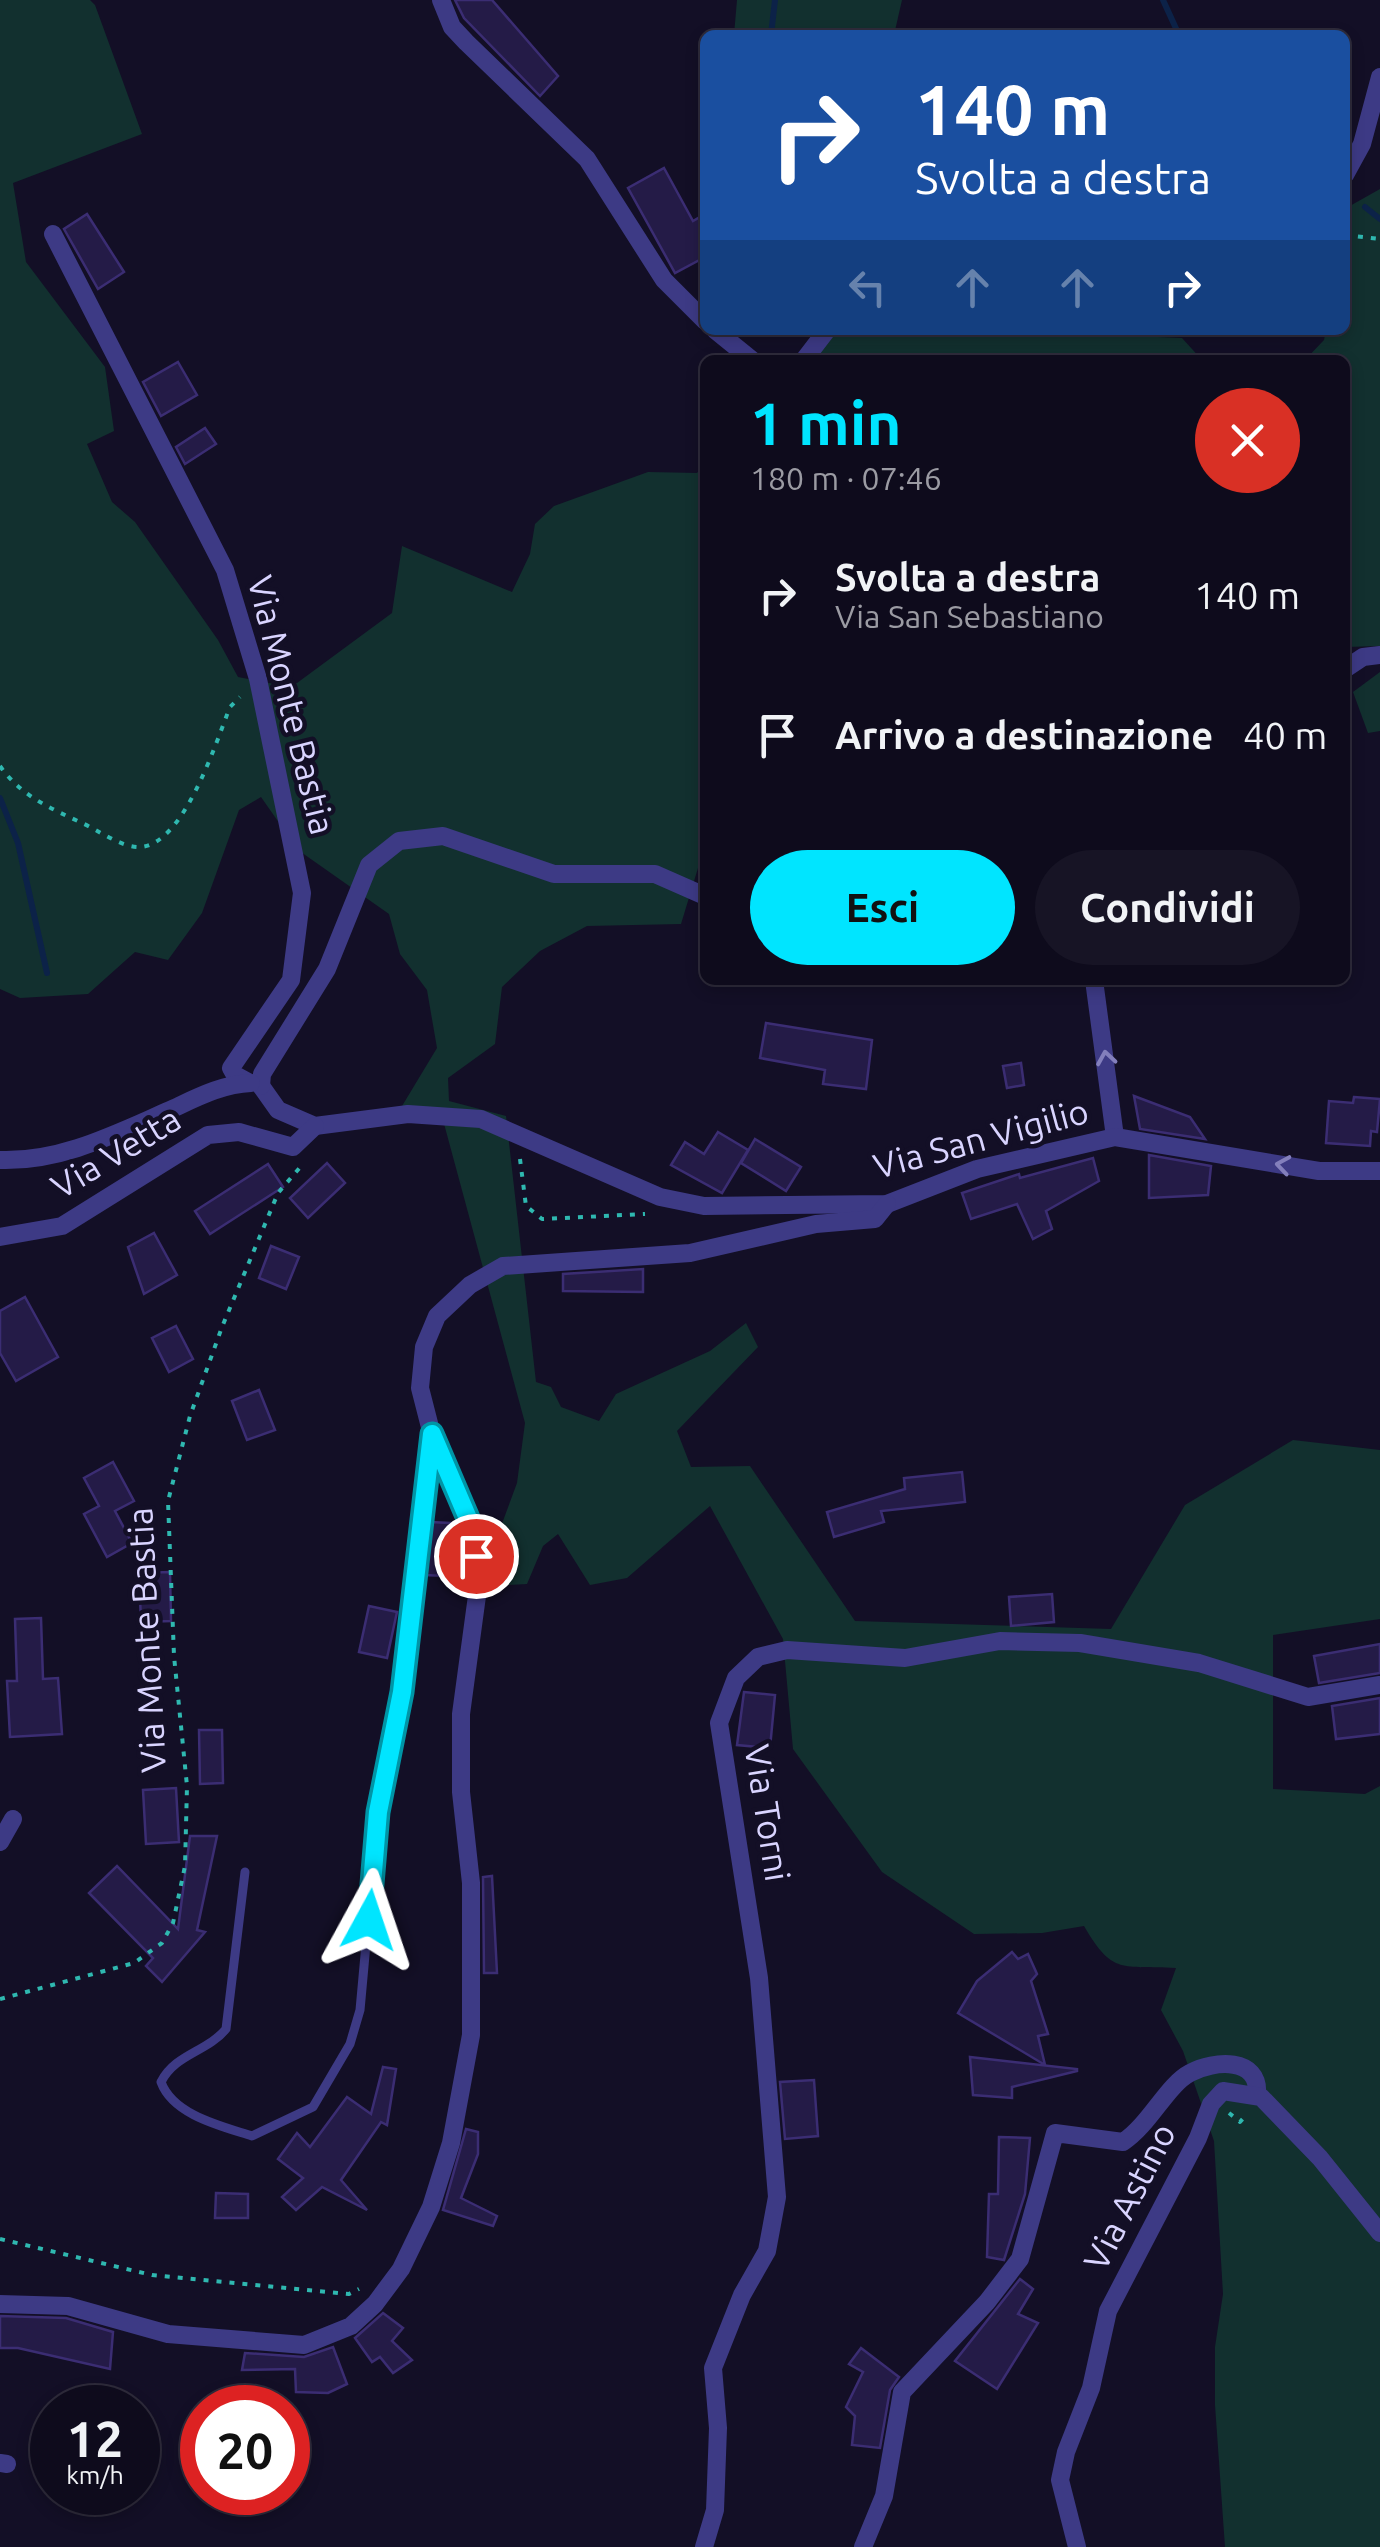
<!DOCTYPE html>
<html lang="it">
<head>
<meta charset="utf-8">
<style>
  :root { --surface:#0e0b1c; --page:#171425; --text:#f1f3f6; --muted:#9b9ba3; --line:#2e2b3b; --accent:#00e5ff }
  body { margin:0; font-family:Ubuntu,sans-serif; background:var(--page); color:var(--text); height:100vh; display:flex; flex-direction:column; font-size:38px; white-space:nowrap }
  * { box-sizing:border-box; margin:0 }
  p { font-size:32px; color:var(--muted) }
  .icon { flex:none; width:55px; height:55px; fill:none; stroke:currentColor; stroke-width:2; stroke-linecap:round; stroke-linejoin:round }
  .map { position:relative; flex:1; overflow:hidden }
  .sheet { position:absolute; left:700px; top:355px; width:650px; height:630px; display:flex; flex-direction:column; background:var(--surface); border-radius:15px; box-shadow:0 5px 15px #0003,0 0 0 2px var(--line) }
  .sheet>* { flex:none }
  .top-card { position:absolute; left:700px; top:30px; width:650px; height:305px; border-radius:15px; box-shadow:0 5px 15px #0003,0 0 0 2px var(--line); background:#1a4fa0; color:#fff; overflow:hidden }
  .speed { position:absolute; left:30px; top:2385px; display:flex; gap:20px; font-size:50px; font-weight:700; text-align:center }
  .speed>* { display:grid; place-content:center; width:130px; height:130px; border-radius:50%; background:var(--surface); box-shadow:0 5px 15px #0003,0 0 0 2px var(--line); line-height:1 }
  .speed small { font-size:25px; font-weight:400 }
  .speed .limit { border:15px solid #d22; background:#fff; color:#111 }
  .pin { position:absolute; display:grid; place-items:center; width:85px; height:85px; color:#fff; margin:-42px; border:5px solid #fff; border-radius:50%; box-shadow:0 2px 10px #0007 }
  .me { position:absolute; width:110px; margin:-55px; rotate:5deg; stroke-linejoin:round; filter:drop-shadow(0 0 8px #0008) }
  .turn { display:flex; align-items:center; gap:35px; height:210px; padding:0 50px; font-size:45px }
  .turn .icon { width:130px; height:130px; stroke-width:2.5 }
  .turn b { display:block; font-size:70px; line-height:85px }
  .lanes { display:flex; align-items:center; height:95px; padding:0 50px; background:#0003; justify-content:center; gap:50px; direction:ltr }
  .lanes .off { opacity:.35 }
  .round { display:grid; place-items:center; flex:none; width:105px; height:105px; border-radius:52px; background:var(--page) }
  .head { display:flex; align-items:center; justify-content:space-between; height:170px; padding:0 50px }
  h1 { font-size:60px; font-weight:700; line-height:75px; color:var(--accent) }
  .cta { display:flex; gap:20px; margin-top:auto; padding:20px 50px }
  .cta a { flex:1; height:115px; border-radius:60px; background:var(--accent); color:#111; font-size:40px; font-weight:700; line-height:115px; text-align:center }
  .cta a+a { background:var(--page); color:var(--text) }
  ul { padding:0; list-style:none }
  li { display:flex; align-items:center; gap:30px; height:140px; padding:0 50px }
  li div { flex:1 }
  li b { display:block; font-size:38px }
  li em { font-style:normal }
  .map>svg:first-child { display:block }
  .green { fill:#12302f }
  .lines { fill:none; stroke-linecap:round; stroke-linejoin:round }
  .stream { stroke:#0c2248; stroke-width:6 }
  .building { fill:#241b47; stroke:#3b2d73; stroke-width:2.5 }
  .path { stroke:#2fb8b0; stroke-width:4; stroke-dasharray:5 8; stroke-linecap:butt }
  .lane { stroke:#3d3a85; stroke-width:9 }
  .street { stroke:#3d3a85; stroke-width:18 }
  .oneway { stroke:#837fbc }
  .route-casing { stroke:#0095a6; stroke-width:25 }
  .route { stroke:#00e5ff; stroke-width:18 }
  .labels { text-anchor:middle; stroke-width:9; stroke-linejoin:round; paint-order:stroke }
  .street-label { font-size:35px; fill:#d9d4ff; stroke:#130f26 }
</style>
</head>
<body>
<div class="map">
<svg width="1380" height="2547" viewBox="0 0 1380 2547">
  <rect width="100%" height="100%" fill="#130f26"/>
  <g class="green">
    <path d="M 0,0 L 90,0 L 95,5 L 142,134 L 13,183 L 26,262 L 105,367 L 114,431 L 87,444 L 112,502 L 135,522 L 218,640 L 238,677 L 274,684 L 297,683 L 392,613 L 402,546 L 512,592 L 530,554 L 535,524 L 554,506 L 648,472 L 697,473 L 705,463 L 705,845 L 681,924 L 587,926 L 540,951 L 502,987 L 495,1044 L 448,1078 L 449,1101 L 506,1116 L 536,1382 L 551,1387 L 561,1407 L 599,1421 L 616,1394 L 710,1351 L 746,1323 L 758,1347 L 677,1431 L 691,1467 L 750,1466 L 855,1621 L 1111,1629 L 1185,1505 L 1293,1440 L 1380,1450 L 1380,1619 L 1273,1635 L 1273,1789 L 1365,1794 L 1380,1786 L 1380,2547 L 1225,2547 L 1215,2405 L 1215,2347 L 1223,2294 L 1214,2141 L 1183,2051 L 1161,2010 L 1176,1968 C 1122,1965 1113,1976 1084,1926 L 1042,1933 L 974,1934 L 882,1872 L 793,1749 L 783,1639 L 710,1506 L 627,1578 L 590,1585 L 558,1534 L 543,1546 L 527,1584 L 506,1585 L 500,1529 L 517,1483 L 525,1423 L 443,1120 L 393,1121 L 437,1048 L 427,990 L 400,954 L 389,914 L 298,850 L 261,797 L 239,810 L 202,913 L 168,960 L 135,952 L 88,994 L 20,998 L 0,989 Z"/>
    <polygon points="737,0 902,0 894,35 734,35"/>
    <polygon points="1380,189 1380,646 1346,647 1345,360 1305,360 1324,340 1326,330 1345,330 1348,207"/>
    <polygon points="829,330 1135,330 1134,336 1182,338 1202,360 803,360"/>
    <polygon points="1380,672 1380,731 1368,733 1353,692"/>
  </g>
  <g class="lines">
    <g class="stream">
      <polyline points="1163,0 1179,35"/>
      <polyline points="771,35 775,0"/>
      <polyline points="1365,207 1380,219"/>
      <polyline points="0,798 18,843 47,973"/>
    </g>
  </g>
  <g class="building">
    <polygon points="455,0 492,0 558,76 540,96 464,18"/>
    <polygon points="664,168 693,221 705,214 705,257 675,273 628,188"/>
    <polygon points="87,214 124,272 98,289 64,229"/>
    <polygon points="178,362 197,395 161,416 143,382"/>
    <polygon points="205,428 216,444 185,464 176,447"/>
    <polygon points="766,1023 872,1040 866,1089 823,1084 825,1070 760,1058"/>
    <polygon points="1021,1063 1024,1085 1007,1088 1003,1066"/>
    <polygon points="1134,1096 1190,1117 1205,1139 1140,1129"/>
    <polygon points="1354,1097 1380,1099 1377,1132 1371,1131 1370,1146 1326,1143 1329,1101 1353,1103"/>
    <polygon points="718,1132 748,1150 722,1193 671,1165 685,1142 704,1154"/>
    <polygon points="755,1139 801,1167 786,1191 741,1163"/>
    <polygon points="1149,1155 1211,1166 1208,1195 1149,1198"/>
    <polygon points="1093,1158 1099,1181 1046,1211 1052,1229 1033,1239 1017,1204 971,1219 962,1193 1019,1174 1020,1178"/>
    <polygon points="327,1163 345,1183 308,1218 290,1198"/>
    <polygon points="268,1164 283,1187 210,1234 195,1211"/>
    <polygon points="154,1233 177,1275 144,1294 128,1247"/>
    <polygon points="271,1246 299,1257 286,1289 259,1278"/>
    <polygon points="643,1269 643,1292 563,1291 563,1274"/>
    <polygon points="25,1297 58,1357 16,1381 0,1353 0,1311"/>
    <polygon points="176,1326 193,1359 169,1372 152,1338"/>
    <polygon points="259,1390 275,1430 247,1440 232,1401"/>
    <polygon points="113,1462 134,1501 115,1511 132,1543 107,1557 84,1514 99,1506 84,1478"/>
    <polygon points="962,1472 965,1502 881,1511 884,1522 834,1537 827,1512 905,1489 904,1478"/>
    <polygon points="430,1522 450,1523 447,1576 424,1575"/>
    <polygon points="170,1572 171,1621 141,1622 139,1573"/>
    <polygon points="1052,1594 1054,1622 1011,1626 1009,1597"/>
    <polygon points="369,1606 397,1612 387,1658 359,1652"/>
    <polygon points="41,1618 43,1679 58,1678 62,1734 10,1737 7,1681 17,1681 15,1619"/>
    <polygon points="1380,1644 1380,1673 1319,1683 1314,1656"/>
    <polygon points="744,1692 775,1695 770,1748 737,1745"/>
    <polygon points="1380,1698 1380,1734 1336,1739 1332,1706"/>
    <polygon points="199,1730 222,1730 223,1783 200,1784"/>
    <polygon points="176,1788 179,1842 146,1844 143,1790"/>
    <polygon points="190,1836 217,1836 197,1930 205,1932 162,1982 146,1966 153,1958 89,1893 117,1866 178,1929"/>
    <polygon points="492,1876 497,1973 484,1973 483,1877"/>
    <polygon points="1012,1952 1018,1959 1028,1954 1037,1974 1031,1981 1048,2034 1038,2036 1045,2065 958,2013 977,1981"/>
    <polygon points="970,2057 1077,2069 1077,2071 1012,2087 1012,2098 973,2095"/>
    <polygon points="383,2067 396,2069 387,2125 381,2122 341,2180 367,2210 322,2187 296,2210 282,2197 303,2178 278,2159 297,2133 310,2147 347,2097 371,2114"/>
    <polygon points="814,2080 818,2136 785,2139 780,2082"/>
    <polygon points="466,2129 478,2132 478,2154 461,2198 497,2216 493,2226 443,2210"/>
    <polygon points="999,2137 1030,2138 1025,2194 1004,2260 987,2257 989,2194 998,2194"/>
    <polygon points="216,2193 248,2194 248,2218 215,2218"/>
    <polygon points="1020,2279 1033,2289 1018,2314 1038,2323 997,2389 955,2361"/>
    <polygon points="383,2313 403,2328 392,2341 412,2360 393,2373 380,2357 372,2362 355,2338"/>
    <polygon points="0,2316 66,2318 113,2332 110,2369 18,2348 0,2348"/>
    <polygon points="333,2347 347,2384 328,2393 296,2392 295,2369 242,2370 245,2353 304,2357"/>
    <polygon points="861,2348 899,2377 890,2390 880,2448 852,2445 855,2416 846,2407 863,2372 849,2364"/>
  </g>
  <g class="lines">
    <g class="path">
      <polyline points="1345,235 1380,239"/>
      <path d="M 0,766 C 21,796 50,808 82,823 C 98,830 122,848 140,847 C 184,845 216,742 230,707 L 240,697"/>
      <polyline points="520,1159 526,1206 542,1219 645,1214"/>
      <polyline points="0,1999 134,1963 162,1943 173,1923 185,1866 187,1786 174,1656 168,1501 190,1416 222,1327 278,1193 302,1165"/>
      <polyline points="1229,2113 1240,2122 1247,2114"/>
      <polyline points="0,2239 152,2275 349,2294 359,2289"/>
    </g>
    <path class="lane" d="M 245,1872 L 226,2029 C 207,2052 175,2054 161,2082 C 173,2115 221,2126 252,2136 L 313,2107 L 350,2044 L 360,2010 L 378,1812 L 402,1692 L 431,1442"/>
    <g class="street">
      <polyline points="441,0 452,27 466,42 587,159 664,280 705,321"/>
      <polyline points="1345,175 1362,144 1380,77"/>
      <polyline points="53,234 225,570 258,679 302,893 291,980 231,1068 235,1075 248,1082"/>
      <polyline points="715,330 752,360"/>
      <polyline points="804,360 827,330"/>
      <polyline points="1345,669 1363,657 1380,655"/>
      <polyline points="1094,980 1115,1137"/>
      <polyline points="261,1086 278,1110 315,1126 408,1114 481,1119 660,1197 704,1206 887,1204 977,1169 1115,1137 1319,1171 1380,1171"/>
      <polyline points="261,1086 262,1074 327,969 369,865 399,841 443,836 554,874 655,874 705,896"/>
      <path d="M 0,1160 C 61,1162 115,1134 170,1110 C 196,1098 222,1084 251,1083"/>
      <polyline points="0,1237 62,1226 208,1135 239,1132 293,1147 315,1126"/>
      <polyline points="0,1842 13,1819"/>
      <polyline points="0,2304 68,2306 168,2334 304,2345 351,2326 375,2304 401,2269 431,2207 451,2143 471,2035 471,1883 461,1792 461,1714 479,1581 473,1530 432,1435 420,1388 424,1347 437,1316 470,1285 503,1266 690,1253 816,1224 875,1219 887,1204"/>
      <polyline points="0,2463 7,2464"/>
      <polyline points="704,2547 715,2510 718,2428 713,2368 742,2295 767,2251 777,2197 759,1978 719,1723 736,1678 758,1657 787,1650 905,1658 1000,1641 1080,1643 1199,1663 1308,1697 1380,1685"/>
      <path d="M 863,2547 L 884,2496 L 902,2392 L 987,2302 L 1020,2259 L 1055,2133 L 1123,2142 C 1150,2124 1167,2085 1190,2073 C 1214,2060 1260,2057 1257,2094"/>
      <polyline points="1077,2547 1060,2480 1066,2452 1091,2388 1108,2311 1198,2138 1211,2104 1223,2091 1261,2097 1320,2158 1380,2233"/>
    </g>
  </g>
  <defs><path id="oneway-chevron" d="M-2-3.5L2.5 0L-2 3.5" fill="none" stroke-width="1.6" stroke-linecap="round" stroke-linejoin="round" transform="scale(2.5)"/></defs>
  <g class="oneway">
    <use href="#oneway-chevron" transform="translate(1106 1058) rotate(-99)"/>
    <use href="#oneway-chevron" transform="translate(1283 1165) rotate(-171)"/>
  </g>
  <g class="lines">
    <defs>
      <polyline id="route" points="369,1920 378,1812 402,1692 432,1434 473,1530 476,1556"/>
    </defs>
    <use href="#route" class="route-casing"/>
    <use href="#route" class="route"/>
  </g>
  <g class="labels">
    <g class="street-label">
      <text transform="translate(291 705) rotate(76)" y="12">Via Monte Bastia</text>
      <text transform="translate(981 1139) rotate(-15)" y="12">Via San Vigilio</text>
      <text transform="translate(116 1153) rotate(-31)" y="12">Via Vetta</text>
      <text transform="translate(147 1640) rotate(-93)" y="12">Via Monte Bastia</text>
      <text transform="translate(767 1813) rotate(81)" y="12">Via Torni</text>
      <text transform="translate(1130 2197) rotate(-63)" y="12">Via Astino</text>
    </g>
  </g>
</svg>
<div class="speed"><div>12<small>km/h</small></div><div class="limit">20</div></div>
<div class="pin" style="left:476px;top:1556px;background:#d93025"><svg class="icon" aria-label="arrive" viewBox="0 0 24 24"><path d="M6 21V4h12l-3 4 3 4H6"/></svg></div>
<svg class="me" style="left:369px;top:1920px" viewBox="-20 -20 40 40"><path d="M0-17L14 15 0 8-14 15z" fill="#00e5ff" stroke="#fff" stroke-width="4"/></svg>
<div class="top-card">
<div class="turn"><svg class="icon" aria-label="right" viewBox="0 0 24 24"><path d="M7 20v-9h11M14 6l5 5-5 5"/></svg><div><b>140 m</b>Svolta a destra</div></div>
<div class="lanes"><svg class="icon off" aria-label="left" viewBox="0 0 24 24"><path d="M17 20v-9H6M10 6l-5 5 5 5"/></svg><svg class="icon off" aria-label="ahead" viewBox="0 0 24 24"><path d="M12 20V5M6 11l6-6 6 6"/></svg><svg class="icon off" aria-label="ahead" viewBox="0 0 24 24"><path d="M12 20V5M6 11l6-6 6 6"/></svg><svg class="icon" aria-label="right" viewBox="0 0 24 24"><path d="M7 20v-9h11M14 6l5 5-5 5"/></svg></div>
</div>
<section class="sheet">
<div class="head"><div><h1>1 min</h1><p>180 m · 07:46</p></div><a class="round" style="background:#d93025;color:#fff"><svg class="icon" aria-label="close" viewBox="0 0 24 24"><path d="M6 6l12 12M18 6L6 18"/></svg></a></div>
<ul>
<li><svg class="icon" aria-label="right" viewBox="0 0 24 24"><path d="M7 20v-9h11M14 6l5 5-5 5"/></svg><div><b>Svolta a destra</b><p>Via San Sebastiano</p></div><em>140 m</em></li>
<li><svg class="icon" aria-label="arrive" viewBox="0 0 24 24"><path d="M6 21V4h12l-3 4 3 4H6"/></svg><div><b>Arrivo a destinazione</b></div><em>40 m</em></li>
</ul>
<div class="cta"><a>Esci</a><a>Condividi</a></div>
</section>
</div>
</body>
</html>
